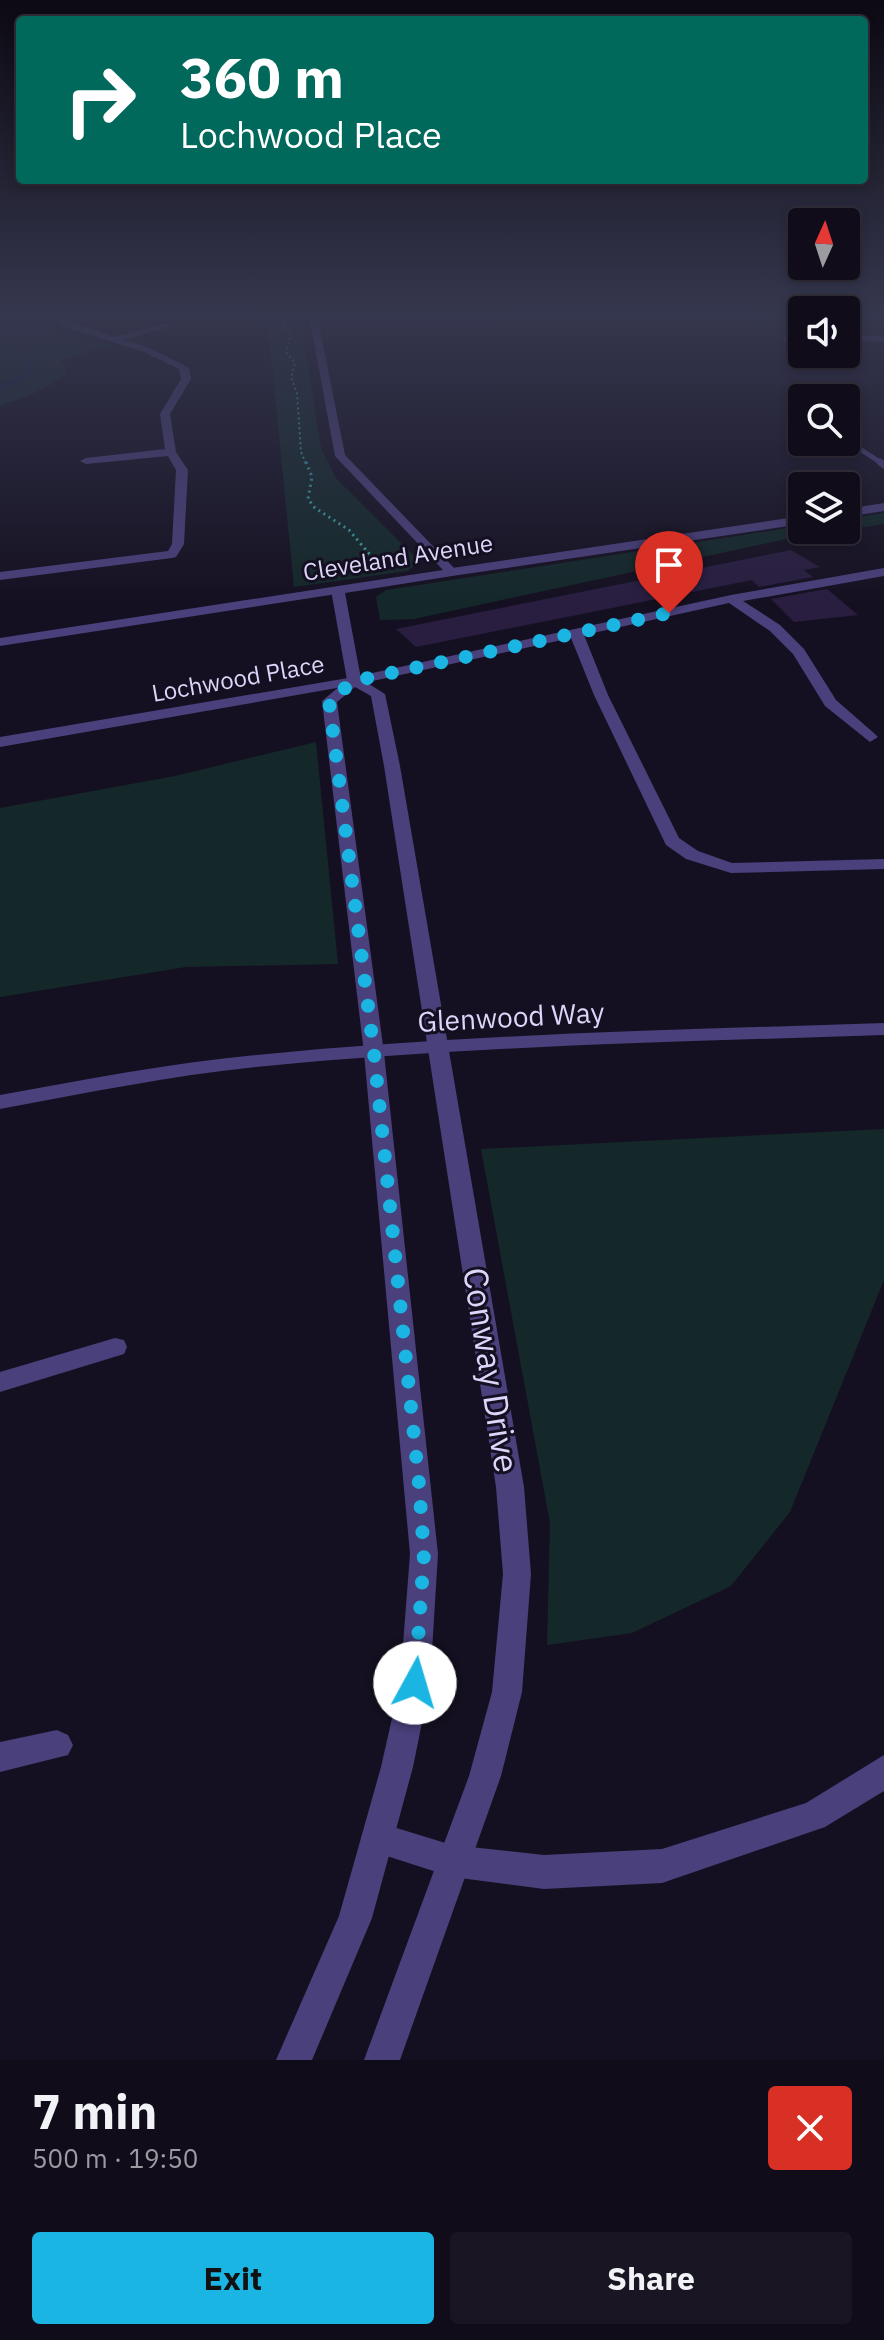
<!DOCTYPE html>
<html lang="en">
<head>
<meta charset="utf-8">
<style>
  :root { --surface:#100c19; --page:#191522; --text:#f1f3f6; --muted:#9c9ba2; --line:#302c38; --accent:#1ab5e2 }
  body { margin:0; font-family:"IBM Plex Sans",sans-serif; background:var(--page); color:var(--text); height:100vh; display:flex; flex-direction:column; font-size:30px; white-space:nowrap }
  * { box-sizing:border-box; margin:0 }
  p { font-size:26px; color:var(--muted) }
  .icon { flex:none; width:44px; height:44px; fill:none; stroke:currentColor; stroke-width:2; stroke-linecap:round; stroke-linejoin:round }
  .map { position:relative; height:2060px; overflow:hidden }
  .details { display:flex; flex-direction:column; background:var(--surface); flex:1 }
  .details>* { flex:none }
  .top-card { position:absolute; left:16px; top:16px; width:852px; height:168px; border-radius:8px; box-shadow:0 4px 12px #0003,0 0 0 2px var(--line); background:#00695c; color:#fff; overflow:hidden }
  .needle { width:52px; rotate:3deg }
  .fabs { position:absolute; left:788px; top:208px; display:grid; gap:16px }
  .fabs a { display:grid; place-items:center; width:72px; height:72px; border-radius:8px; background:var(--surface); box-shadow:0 4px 12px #0003,0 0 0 2px var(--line); font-size:40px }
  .pin { position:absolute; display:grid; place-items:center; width:68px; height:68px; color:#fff; margin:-82px -34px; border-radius:50% 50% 50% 0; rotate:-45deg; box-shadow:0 0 8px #0007 }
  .pin .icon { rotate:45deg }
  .me { position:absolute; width:88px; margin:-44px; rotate:6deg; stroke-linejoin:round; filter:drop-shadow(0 0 6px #0008) }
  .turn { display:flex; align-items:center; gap:28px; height:168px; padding:0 32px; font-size:36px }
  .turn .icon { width:104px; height:104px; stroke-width:2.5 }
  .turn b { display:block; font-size:56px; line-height:68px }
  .round { display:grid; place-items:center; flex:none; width:84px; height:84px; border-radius:8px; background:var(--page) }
  .overview { display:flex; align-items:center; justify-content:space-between; height:136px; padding:0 32px }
  h1 { font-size:48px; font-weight:700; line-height:60px }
  .cta { display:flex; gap:16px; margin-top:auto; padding:16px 32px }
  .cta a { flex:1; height:92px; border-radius:8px; background:var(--accent); color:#111; font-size:32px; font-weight:700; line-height:92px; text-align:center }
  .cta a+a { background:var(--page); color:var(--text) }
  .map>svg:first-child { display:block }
  .green { fill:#14282a }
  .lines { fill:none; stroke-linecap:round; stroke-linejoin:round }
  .stream { stroke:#111d3f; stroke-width:4 }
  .building { fill:#291e40 }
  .path-far1 { stroke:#3ca1a7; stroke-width:2; stroke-dasharray:2 3; stroke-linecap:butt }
  .path { stroke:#3ca1a7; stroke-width:3; stroke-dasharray:2 4; stroke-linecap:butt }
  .service-far1 { stroke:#4a407b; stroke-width:5 }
  .service { stroke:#4a407b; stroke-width:7 }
  .minor { fill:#4a407b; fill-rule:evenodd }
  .tertiary { fill:#4a407b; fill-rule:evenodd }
  .route { stroke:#1ab5e2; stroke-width:14; stroke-dasharray:0 25.2 }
  .labels { text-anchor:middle; stroke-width:6; stroke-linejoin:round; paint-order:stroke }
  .far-street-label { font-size:24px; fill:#ded5fa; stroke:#151021 }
  .street-label { font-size:28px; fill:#ded5fa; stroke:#151021 }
  .near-street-label { font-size:34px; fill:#ded5fa; stroke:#151021 }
</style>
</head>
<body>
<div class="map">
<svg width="884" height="2060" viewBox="0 0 884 2060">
  <rect width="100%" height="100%" fill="#151021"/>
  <g class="green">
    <polygon points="0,315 37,315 53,326 49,328 111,346 59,360 68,372 66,375 32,394 0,406"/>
    <polygon points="267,315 300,315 321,448 336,478 419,561 408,571 294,587"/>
    <polygon points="884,513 884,524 786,539 414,619 380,620 376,597 386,590 802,526 802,530 846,530 846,519"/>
    <polygon points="316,742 338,964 186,967 0,997 0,808 175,776"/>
    <polygon points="884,1129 884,1280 790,1512 731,1586 632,1633 547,1645 550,1523 481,1149"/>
  </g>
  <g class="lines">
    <polyline class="stream" points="0,387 23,377 30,369 4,315"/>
  </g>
  <g class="building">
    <polygon points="791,550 820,567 804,570 813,577 759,587 752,580 416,647 396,629"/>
    <polygon points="827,589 858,615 794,622 771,599"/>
  </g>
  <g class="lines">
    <polyline class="path-far1" points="284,315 284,324 291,335 286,352 295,363 291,377 297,393 301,452 306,464"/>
    <polyline class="path" points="306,462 312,477 308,499 315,508 349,530 372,557 396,563"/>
    <g class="service-far1">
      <polyline points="846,338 884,339"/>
      <polyline points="786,339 802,339"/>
      <polyline points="846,440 883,464"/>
    </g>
    <polyline class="service" points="880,462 884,465"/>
    <g class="minor">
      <polygon points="58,317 114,337 167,323 171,326 124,340 150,348 189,368 191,379 170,414 176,452 188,470 184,544 176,557 172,558 0,580 0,572 168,551 172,544 176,470 168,456 86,464 80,461 86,458 165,449 160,414 181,379 179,369 144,352 62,326"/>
      <polygon points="884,503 884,511 846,517 846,509"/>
      <polygon points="802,516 802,524 452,576 446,572 452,568"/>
      <polygon points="884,568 884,576 743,601 780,625 804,649 836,700 875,734 878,737 870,742 825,706 793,654 770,631 729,603 584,635 608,695 679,838 698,851 732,863 884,859 884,869 731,873 686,859 666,845 594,695 571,638 354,685 0,747 0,737 354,677 731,595"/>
      <polygon points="338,586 345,590 343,593 0,646 0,638"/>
      <path d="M 884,1023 L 884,1035 C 675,1042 465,1046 256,1067 C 170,1076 85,1093 0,1109 L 0,1095 C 85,1080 170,1063 257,1055 C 465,1034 675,1030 884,1023 Z"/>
      <polygon points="115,1338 124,1340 127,1347 124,1354 0,1392 0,1372"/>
      <polygon points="57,1730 68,1735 73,1745 68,1755 0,1772 0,1742"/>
      <polygon points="884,1755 884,1791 825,1827 662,1883 544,1889 452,1877 365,1849 361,1838 365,1827 377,1822 452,1845 544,1855 662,1849 806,1803"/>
    </g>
    <polygon class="tertiary" points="309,315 317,315 345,455 458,572 452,576 345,593 361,679 385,694 400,766 524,1487 531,1574 522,1692 501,1776 400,2060 364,2060 469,1776 492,1692 503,1574 496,1487 384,766 371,696 355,687 337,702 384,1053 438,1554 430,1683 413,1767 372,1918 312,2060 276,2060 339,1916 381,1767 400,1683 410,1554 364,1053 322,701 347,680 331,590 338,586 443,570 335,456"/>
  </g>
  <linearGradient id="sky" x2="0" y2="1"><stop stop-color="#0c0912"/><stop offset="0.52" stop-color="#35374e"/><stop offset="1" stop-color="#35374e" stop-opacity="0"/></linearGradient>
  <rect width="884" height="604" fill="url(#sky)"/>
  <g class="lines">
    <polyline class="route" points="415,1683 424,1554 419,1484 374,1053 329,701 354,681 669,613"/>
  </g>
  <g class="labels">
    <g class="far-street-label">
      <text transform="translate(398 558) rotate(-9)" y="8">Cleveland Avenue</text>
      <text transform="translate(238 679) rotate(-10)" y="8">Lochwood Place</text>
    </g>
    <g class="street-label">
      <text transform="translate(511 1017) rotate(-3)" y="10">Glenwood Way</text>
    </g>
    <g class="near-street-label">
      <text transform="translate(491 1370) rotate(81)" y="12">Conway Drive</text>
    </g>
  </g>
</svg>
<div class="fabs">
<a><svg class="needle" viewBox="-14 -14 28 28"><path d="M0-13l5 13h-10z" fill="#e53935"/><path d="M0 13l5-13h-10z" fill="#9c9ba2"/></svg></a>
<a><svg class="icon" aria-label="sound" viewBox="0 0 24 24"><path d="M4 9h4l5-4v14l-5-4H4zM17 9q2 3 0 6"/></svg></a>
<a><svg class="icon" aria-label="search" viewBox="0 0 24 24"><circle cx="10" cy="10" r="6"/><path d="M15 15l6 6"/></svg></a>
<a><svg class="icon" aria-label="layers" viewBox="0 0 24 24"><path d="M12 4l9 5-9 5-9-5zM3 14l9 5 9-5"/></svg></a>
</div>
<div class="pin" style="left:669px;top:613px;background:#d93025"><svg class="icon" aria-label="arrive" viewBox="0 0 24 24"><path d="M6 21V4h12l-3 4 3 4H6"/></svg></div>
<svg class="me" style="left:415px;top:1683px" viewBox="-20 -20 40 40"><circle r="19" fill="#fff"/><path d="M0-13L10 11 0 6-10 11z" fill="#1ab5e2"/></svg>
<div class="top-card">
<div class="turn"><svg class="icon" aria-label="right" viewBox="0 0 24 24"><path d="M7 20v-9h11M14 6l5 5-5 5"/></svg><div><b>360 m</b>Lochwood Place</div></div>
</div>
</div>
<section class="details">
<div class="overview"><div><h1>7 min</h1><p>500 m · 19:50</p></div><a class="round" style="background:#d93025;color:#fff"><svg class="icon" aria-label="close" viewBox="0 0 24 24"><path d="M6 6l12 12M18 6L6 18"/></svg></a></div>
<div class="cta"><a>Exit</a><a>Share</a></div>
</section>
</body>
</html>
